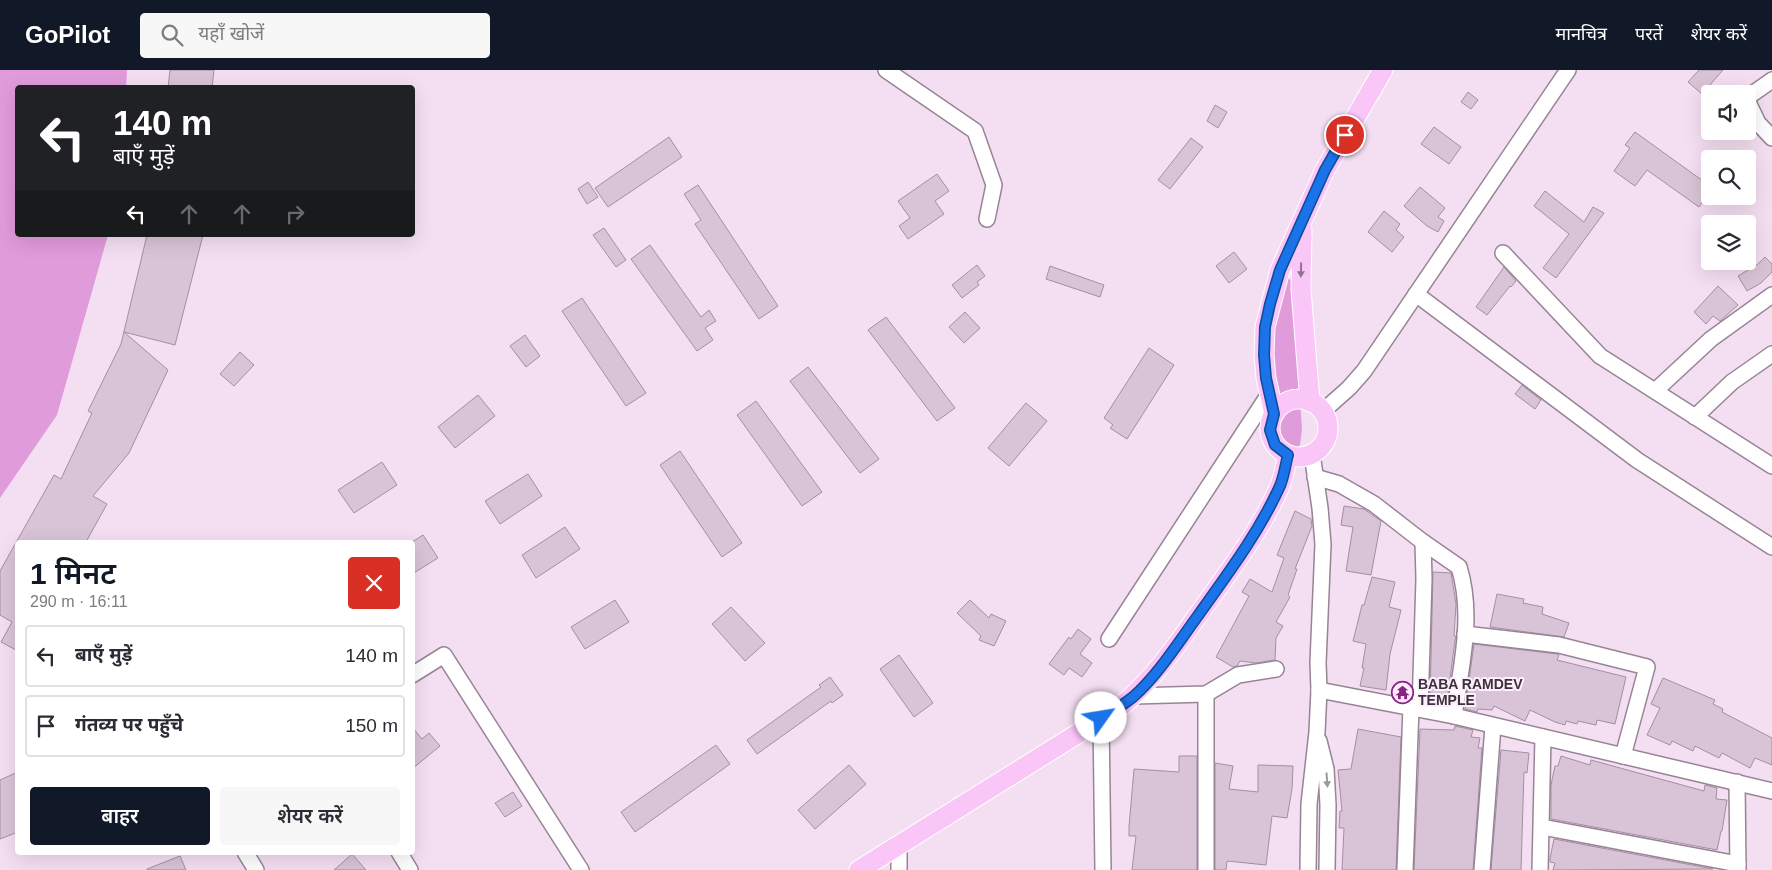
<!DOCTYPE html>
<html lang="hi">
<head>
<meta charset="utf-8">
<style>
  :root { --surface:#fff; --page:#f7f7f7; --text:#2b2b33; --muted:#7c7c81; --line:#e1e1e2; --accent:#111827 }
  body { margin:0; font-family:Helvetica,"Noto Sans Devanagari",sans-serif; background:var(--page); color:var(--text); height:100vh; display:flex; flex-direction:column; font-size:19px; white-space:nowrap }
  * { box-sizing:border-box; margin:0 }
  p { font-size:16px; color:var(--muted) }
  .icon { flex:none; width:28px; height:28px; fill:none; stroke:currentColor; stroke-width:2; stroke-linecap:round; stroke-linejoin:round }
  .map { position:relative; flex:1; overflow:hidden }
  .sheet { position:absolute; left:15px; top:470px; width:400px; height:315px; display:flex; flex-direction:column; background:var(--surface); border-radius:5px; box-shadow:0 5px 20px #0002 }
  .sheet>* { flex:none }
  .banner { position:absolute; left:15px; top:15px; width:400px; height:152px; border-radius:5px; box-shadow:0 5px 20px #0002; background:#202124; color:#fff; overflow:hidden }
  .buttons { position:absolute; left:1701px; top:15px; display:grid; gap:10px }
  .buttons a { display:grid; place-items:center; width:55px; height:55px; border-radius:5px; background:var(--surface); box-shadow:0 5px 20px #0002; font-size:25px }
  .pin { position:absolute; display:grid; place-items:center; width:42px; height:42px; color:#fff; margin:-21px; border:2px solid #fff; border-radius:50%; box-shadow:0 1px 5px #0007 }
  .me { position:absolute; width:55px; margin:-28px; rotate:58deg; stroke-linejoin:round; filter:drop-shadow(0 0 4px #0008) }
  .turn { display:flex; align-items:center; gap:18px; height:105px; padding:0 15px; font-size:22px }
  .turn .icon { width:65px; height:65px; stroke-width:2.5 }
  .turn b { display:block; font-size:35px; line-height:42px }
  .lanes { display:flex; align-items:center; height:48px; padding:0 15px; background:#0003; justify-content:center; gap:25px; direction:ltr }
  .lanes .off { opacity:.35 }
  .round { display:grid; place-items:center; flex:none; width:52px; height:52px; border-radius:5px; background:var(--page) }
  .summary { display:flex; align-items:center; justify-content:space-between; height:85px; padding:0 15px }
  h1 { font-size:30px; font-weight:600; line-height:38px; color:var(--accent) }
  .button { display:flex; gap:10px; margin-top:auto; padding:10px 15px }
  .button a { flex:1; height:58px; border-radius:5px; background:var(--accent); color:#fff; font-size:20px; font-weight:600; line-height:58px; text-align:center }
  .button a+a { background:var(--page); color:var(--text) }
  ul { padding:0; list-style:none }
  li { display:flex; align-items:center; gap:15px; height:62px; margin:0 10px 8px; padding:0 5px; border:2px solid var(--line); border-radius:5px }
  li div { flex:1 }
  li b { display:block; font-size:19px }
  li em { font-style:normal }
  header { display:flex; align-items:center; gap:30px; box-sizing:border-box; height:70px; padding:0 25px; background:var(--accent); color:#fff }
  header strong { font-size:24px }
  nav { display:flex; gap:28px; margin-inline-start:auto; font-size:18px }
  .search { width:350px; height:45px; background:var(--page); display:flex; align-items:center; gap:12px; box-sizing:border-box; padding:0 18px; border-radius:5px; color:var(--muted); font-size:19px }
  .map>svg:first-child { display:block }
  .green { fill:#e09bdb }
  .building { fill:#d8c4d6; stroke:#a38fa1 }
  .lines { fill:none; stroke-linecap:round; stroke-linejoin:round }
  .minor-casing { stroke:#978495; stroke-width:18 }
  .major-casing { stroke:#fff; stroke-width:21 }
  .minor { stroke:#fff; stroke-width:15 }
  .major { stroke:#fac5f7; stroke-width:19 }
  .oneway { fill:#90748e }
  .oneway2 { fill:#9c989c }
  .route-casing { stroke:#114b97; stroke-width:12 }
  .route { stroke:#1a73e8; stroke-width:9 }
  .labels { text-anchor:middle; stroke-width:4; stroke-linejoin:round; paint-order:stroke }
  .poi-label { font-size:14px; font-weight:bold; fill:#3a3239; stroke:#ffeefd; text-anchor:start }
</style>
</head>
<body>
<header>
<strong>GoPilot</strong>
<div class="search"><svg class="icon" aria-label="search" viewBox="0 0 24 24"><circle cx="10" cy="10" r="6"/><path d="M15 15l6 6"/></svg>यहाँ खोजें</div>
<nav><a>मानचित्र</a><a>परतें</a><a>शेयर करें</a></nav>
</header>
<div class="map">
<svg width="1772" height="800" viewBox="0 0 1772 800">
  <rect width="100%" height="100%" fill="#f4dff2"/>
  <g class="green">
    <polygon points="0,0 127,0 126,17 18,18 18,165 108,165 57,345 0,428"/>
    <polygon points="1282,198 1292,213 1302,359 1300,375 1290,386 1279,369 1279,346 1270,251"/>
  </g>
  <g class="building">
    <polygon points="170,0 214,0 212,18 168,18"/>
    <polygon points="1699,0 1723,0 1702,24 1688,12"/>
    <polygon points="1468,22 1478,30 1471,39 1461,32"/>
    <polygon points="1215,35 1227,42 1218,58 1207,51"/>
    <polygon points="1434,57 1461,77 1449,94 1421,74"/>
    <polygon points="1635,62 1710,116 1710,121 1699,137 1647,100 1635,116 1614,101 1630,78 1625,75"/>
    <polygon points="669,67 682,87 608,137 595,118"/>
    <polygon points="1191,68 1203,77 1170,119 1158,110"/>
    <polygon points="937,104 949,121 935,131 944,144 908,169 899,156 910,148 898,131"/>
    <polygon points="588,112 598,127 587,134 578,119"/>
    <polygon points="698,115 778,236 759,249 695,154 701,150 684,124"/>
    <polygon points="1420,117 1445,138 1438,147 1444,151 1438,162 1427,156 1404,136"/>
    <polygon points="1545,121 1584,152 1593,137 1604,143 1556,208 1543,198 1569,164 1534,136"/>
    <polygon points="1384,141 1400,154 1396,160 1404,167 1392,182 1368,162"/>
    <polygon points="604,158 626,190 616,197 593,165"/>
    <polygon points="147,165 203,165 175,275 124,262 168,300 129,383 93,426 107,434 86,472 18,472 18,581 1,572 12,552 0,545 0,501 54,405 61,409 92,343 88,341 121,274"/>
    <polygon points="650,175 701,247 709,240 716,251 705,258 713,270 697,281 631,189"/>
    <polygon points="1234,182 1247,199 1229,213 1216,196"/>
    <polygon points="1765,187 1772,194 1772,202 1761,213 1747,221 1738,206 1758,194"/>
    <polygon points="977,195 985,206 977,212 979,215 962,228 952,215"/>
    <polygon points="1050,196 1104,215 1100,227 1046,209"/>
    <polygon points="1504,197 1516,211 1511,217 1510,216 1487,245 1476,237"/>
    <polygon points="1718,216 1738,235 1720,251 1713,246 1706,254 1694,242"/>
    <polygon points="582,228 646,323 626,336 562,241"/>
    <polygon points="965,242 980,258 964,273 949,257"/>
    <polygon points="886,247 955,338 937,351 868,260"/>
    <polygon points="525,265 540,286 526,297 510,276"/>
    <polygon points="1149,278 1174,295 1127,369 1110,358 1113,355 1104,348"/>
    <polygon points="240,282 254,295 234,316 220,304"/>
    <polygon points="808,297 879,389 860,403 790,311"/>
    <polygon points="1522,315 1541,330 1535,339 1515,324"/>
    <polygon points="478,325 495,346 455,378 438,357"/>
    <polygon points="756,331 822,422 802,436 737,345"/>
    <polygon points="1026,333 1047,351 1009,396 988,378"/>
    <polygon points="680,381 742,473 722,487 660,395"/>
    <polygon points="382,392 397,415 354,443 338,420"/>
    <polygon points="528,404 542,426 500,454 485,431"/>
    <polygon points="1344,436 1364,439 1381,451 1371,505 1346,501 1353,457 1341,455"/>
    <polygon points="1295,441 1311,449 1312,456 1295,499 1297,499 1288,525 1290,527 1276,552 1283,556 1276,568 1275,590 1256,593 1240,591 1237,596 1233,597 1216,587 1249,526 1242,522 1250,509 1272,522 1284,488 1277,485"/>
    <polygon points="565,457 580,479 536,508 522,485"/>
    <polygon points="423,465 438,488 412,504 412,472"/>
    <polygon points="1433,502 1451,503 1456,534 1454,566 1456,566 1455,570 1447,632 1430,630"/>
    <polygon points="1372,507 1395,512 1389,537 1401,540 1390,584 1386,620 1360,616 1364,598 1362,598 1366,574 1353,571 1362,535 1364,535"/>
    <polygon points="1497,524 1524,529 1523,533 1543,537 1542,544 1569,553 1564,567 1490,557"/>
    <polygon points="615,530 629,552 585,579 571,557"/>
    <polygon points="970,530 989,548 991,544 1006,551 994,576 979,570 981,566 957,543"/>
    <polygon points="731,537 765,573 745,591 712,554"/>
    <polygon points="1078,559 1091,569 1080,584 1092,593 1082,607 1069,598 1064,605 1049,594 1069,567 1071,569"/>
    <polygon points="1474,574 1557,584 1559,585 1557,590 1626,607 1615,654 1597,650 1596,655 1578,651 1577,654 1566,651 1565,655 1555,652 1530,640 1525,651 1494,636 1492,640 1478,639 1477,642 1465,639"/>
    <polygon points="899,585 933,633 914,647 880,599"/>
    <polygon points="830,607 843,625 832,633 831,631 757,684 747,670 821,617 819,615"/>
    <polygon points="1663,608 1715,630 1713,634 1723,639 1722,642 1772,668 1772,695 1755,688 1750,698 1722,683 1719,688 1695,676 1693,681 1672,671 1670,675 1647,665 1660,638 1651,634"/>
    <polygon points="1455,656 1473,660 1471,667 1480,668 1478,678 1482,678 1473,800 1414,800 1420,659 1454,660"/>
    <polygon points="412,657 422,669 429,663 440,676 412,699"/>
    <polygon points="1358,659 1401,667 1396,800 1342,800 1344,758 1339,758 1340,741 1342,741 1338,700 1351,699"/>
    <polygon points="716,675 730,694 635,762 621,742"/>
    <polygon points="1501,680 1529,683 1527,703 1524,702 1521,800 1491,800"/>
    <polygon points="1179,686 1197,686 1197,800 1132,800 1136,766 1129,766 1129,757 1134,699 1179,702"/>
    <polygon points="1561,686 1590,695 1591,690 1704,721 1705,715 1717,718 1716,729 1727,730 1722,761 1721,761 1717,780 1551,749 1551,715 1555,696 1558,696"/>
    <polygon points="1215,693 1233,696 1229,719 1258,722 1258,695 1293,696 1292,719 1287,748 1272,746 1266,795 1227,791 1226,800 1215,800"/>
    <polygon points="849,695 866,714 815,759 798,740"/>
    <polygon points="18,702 18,762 0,769 0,710"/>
    <polygon points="513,722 522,736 505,747 495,733"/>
    <polygon points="1554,769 1713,799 1553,800 1555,793 1550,792 1550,788"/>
    <polygon points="352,784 366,800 334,800"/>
    <polygon points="180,786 186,800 147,800 147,799"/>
  </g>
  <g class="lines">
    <defs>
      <g id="minor">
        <polyline points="886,0 975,61 994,115 987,149"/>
        <polyline points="1748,27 1772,10"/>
        <polyline points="1748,32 1758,53 1772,68"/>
        <polyline points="1503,183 1600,286 1772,396"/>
        <polyline points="1416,224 1637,390 1772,477"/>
        <polyline points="1655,321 1711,269 1772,225"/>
        <polyline points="1322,342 1349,318 1364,301 1568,0"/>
        <polyline points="1695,347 1732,312 1772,284"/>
        <path d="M 1315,407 L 1339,414 L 1374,434 L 1423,472 L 1459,497 C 1474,545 1461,597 1454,646"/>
        <polyline points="1465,564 1559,575 1647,597 1623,686"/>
        <polyline points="1109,569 1269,324"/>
        <polyline points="412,605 444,585 581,800"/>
        <polyline points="1319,620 1454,646 1772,721"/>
        <polyline points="1206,624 1206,800"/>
        <polyline points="1134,626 1206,624 1238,605 1276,599"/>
        <polyline points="1420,639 1424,509 1423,472"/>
        <polyline points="1101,648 1103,800"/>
        <polyline points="1319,671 1326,699 1328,735 1327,800"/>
        <polyline points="1737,712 1738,800"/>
        <polyline points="1542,757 1738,794"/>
        <polyline points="899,776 899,800"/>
        <polyline points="245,782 256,800"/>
        <polyline points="399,782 410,800"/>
        <polyline points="1308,800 1309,734 1317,662 1319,620 1318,593 1323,474 1320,438 1312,384"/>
        <polyline points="1405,800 1411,637"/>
        <polyline points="1482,800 1493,656"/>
        <polyline points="1540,800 1543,667"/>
      </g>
      <g id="major">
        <polyline points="1302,160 1301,220 1310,332"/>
        <circle cx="1299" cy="358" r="29"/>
        <polyline points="1274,344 1266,308 1264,285 1265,257 1280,200 1325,100 1383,0"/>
        <path d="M 859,800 L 1119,638 C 1156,608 1183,566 1211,527 C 1235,493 1262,457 1279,418 C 1284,408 1285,396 1288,385"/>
      </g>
    </defs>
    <use href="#minor" class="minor-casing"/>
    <use href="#major" class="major-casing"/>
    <use href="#minor" class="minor"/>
    <use href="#major" class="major"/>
  </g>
  <defs><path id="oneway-solid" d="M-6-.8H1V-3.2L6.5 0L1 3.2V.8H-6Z" transform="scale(1.25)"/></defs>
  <use class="oneway" href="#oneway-solid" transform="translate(1301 200) rotate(91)"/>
  <use class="oneway2" href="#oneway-solid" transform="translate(1327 710) rotate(86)"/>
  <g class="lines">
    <defs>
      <path id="route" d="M 1101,648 C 1112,642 1123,635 1133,627 C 1157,606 1178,573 1197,547 C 1226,506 1258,464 1279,418 C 1284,408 1285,396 1288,385 L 1275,375 L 1270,360 L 1274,344 L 1266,308 L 1264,285 L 1265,257 L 1270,234 L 1280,200 L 1325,100 L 1345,65"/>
    </defs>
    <use href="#route" class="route-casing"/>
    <use href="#route" class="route"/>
  </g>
  <defs>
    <symbol id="temple-ring" viewBox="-11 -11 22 22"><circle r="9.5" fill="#ffeefd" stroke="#8a2288" stroke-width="1.5"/><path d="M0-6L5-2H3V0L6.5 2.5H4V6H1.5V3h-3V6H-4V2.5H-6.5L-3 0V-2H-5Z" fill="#8a2288"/></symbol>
  </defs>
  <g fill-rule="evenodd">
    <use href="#temple-ring" x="1390" y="610" width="25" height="25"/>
  </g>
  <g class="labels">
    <g class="poi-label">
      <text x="1418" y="619">BABA RAMDEV<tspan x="1418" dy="16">TEMPLE</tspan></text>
    </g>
  </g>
</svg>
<div class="buttons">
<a><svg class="icon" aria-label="sound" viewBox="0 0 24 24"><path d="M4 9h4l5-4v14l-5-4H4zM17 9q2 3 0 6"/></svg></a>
<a><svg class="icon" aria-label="search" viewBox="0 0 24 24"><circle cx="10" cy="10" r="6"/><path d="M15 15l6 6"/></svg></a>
<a><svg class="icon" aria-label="layers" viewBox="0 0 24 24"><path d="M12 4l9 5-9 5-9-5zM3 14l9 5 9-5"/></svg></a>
</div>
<div class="pin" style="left:1345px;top:65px;background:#d93025"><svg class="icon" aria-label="arrive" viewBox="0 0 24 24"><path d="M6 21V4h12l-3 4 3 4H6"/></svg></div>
<svg class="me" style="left:1101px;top:648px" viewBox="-20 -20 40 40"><circle r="19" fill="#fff"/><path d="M0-13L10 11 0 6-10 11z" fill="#1a73e8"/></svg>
<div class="banner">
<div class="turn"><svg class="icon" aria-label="left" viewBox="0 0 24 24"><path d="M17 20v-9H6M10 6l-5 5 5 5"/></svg><div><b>140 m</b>बाएँ मुड़ें</div></div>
<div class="lanes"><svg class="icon" aria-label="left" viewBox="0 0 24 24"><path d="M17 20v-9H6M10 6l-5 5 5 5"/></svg><svg class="icon off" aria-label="ahead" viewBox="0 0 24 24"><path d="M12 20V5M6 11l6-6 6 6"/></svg><svg class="icon off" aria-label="ahead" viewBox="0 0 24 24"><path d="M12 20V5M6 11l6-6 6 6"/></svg><svg class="icon off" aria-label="right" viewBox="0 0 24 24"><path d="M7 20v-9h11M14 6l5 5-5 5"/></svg></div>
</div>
<section class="sheet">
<div class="summary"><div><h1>1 मिनट</h1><p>290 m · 16:11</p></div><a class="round" style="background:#d93025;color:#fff"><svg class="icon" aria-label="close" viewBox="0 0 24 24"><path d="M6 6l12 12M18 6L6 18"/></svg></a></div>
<ul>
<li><svg class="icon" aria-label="left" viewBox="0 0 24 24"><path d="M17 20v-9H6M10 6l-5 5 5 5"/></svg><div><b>बाएँ मुड़ें</b></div><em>140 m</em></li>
<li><svg class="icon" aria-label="arrive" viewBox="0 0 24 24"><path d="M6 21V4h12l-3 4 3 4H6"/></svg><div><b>गंतव्य पर पहुँचे</b></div><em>150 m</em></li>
</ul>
<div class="button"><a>बाहर</a><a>शेयर करें</a></div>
</section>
</div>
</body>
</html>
